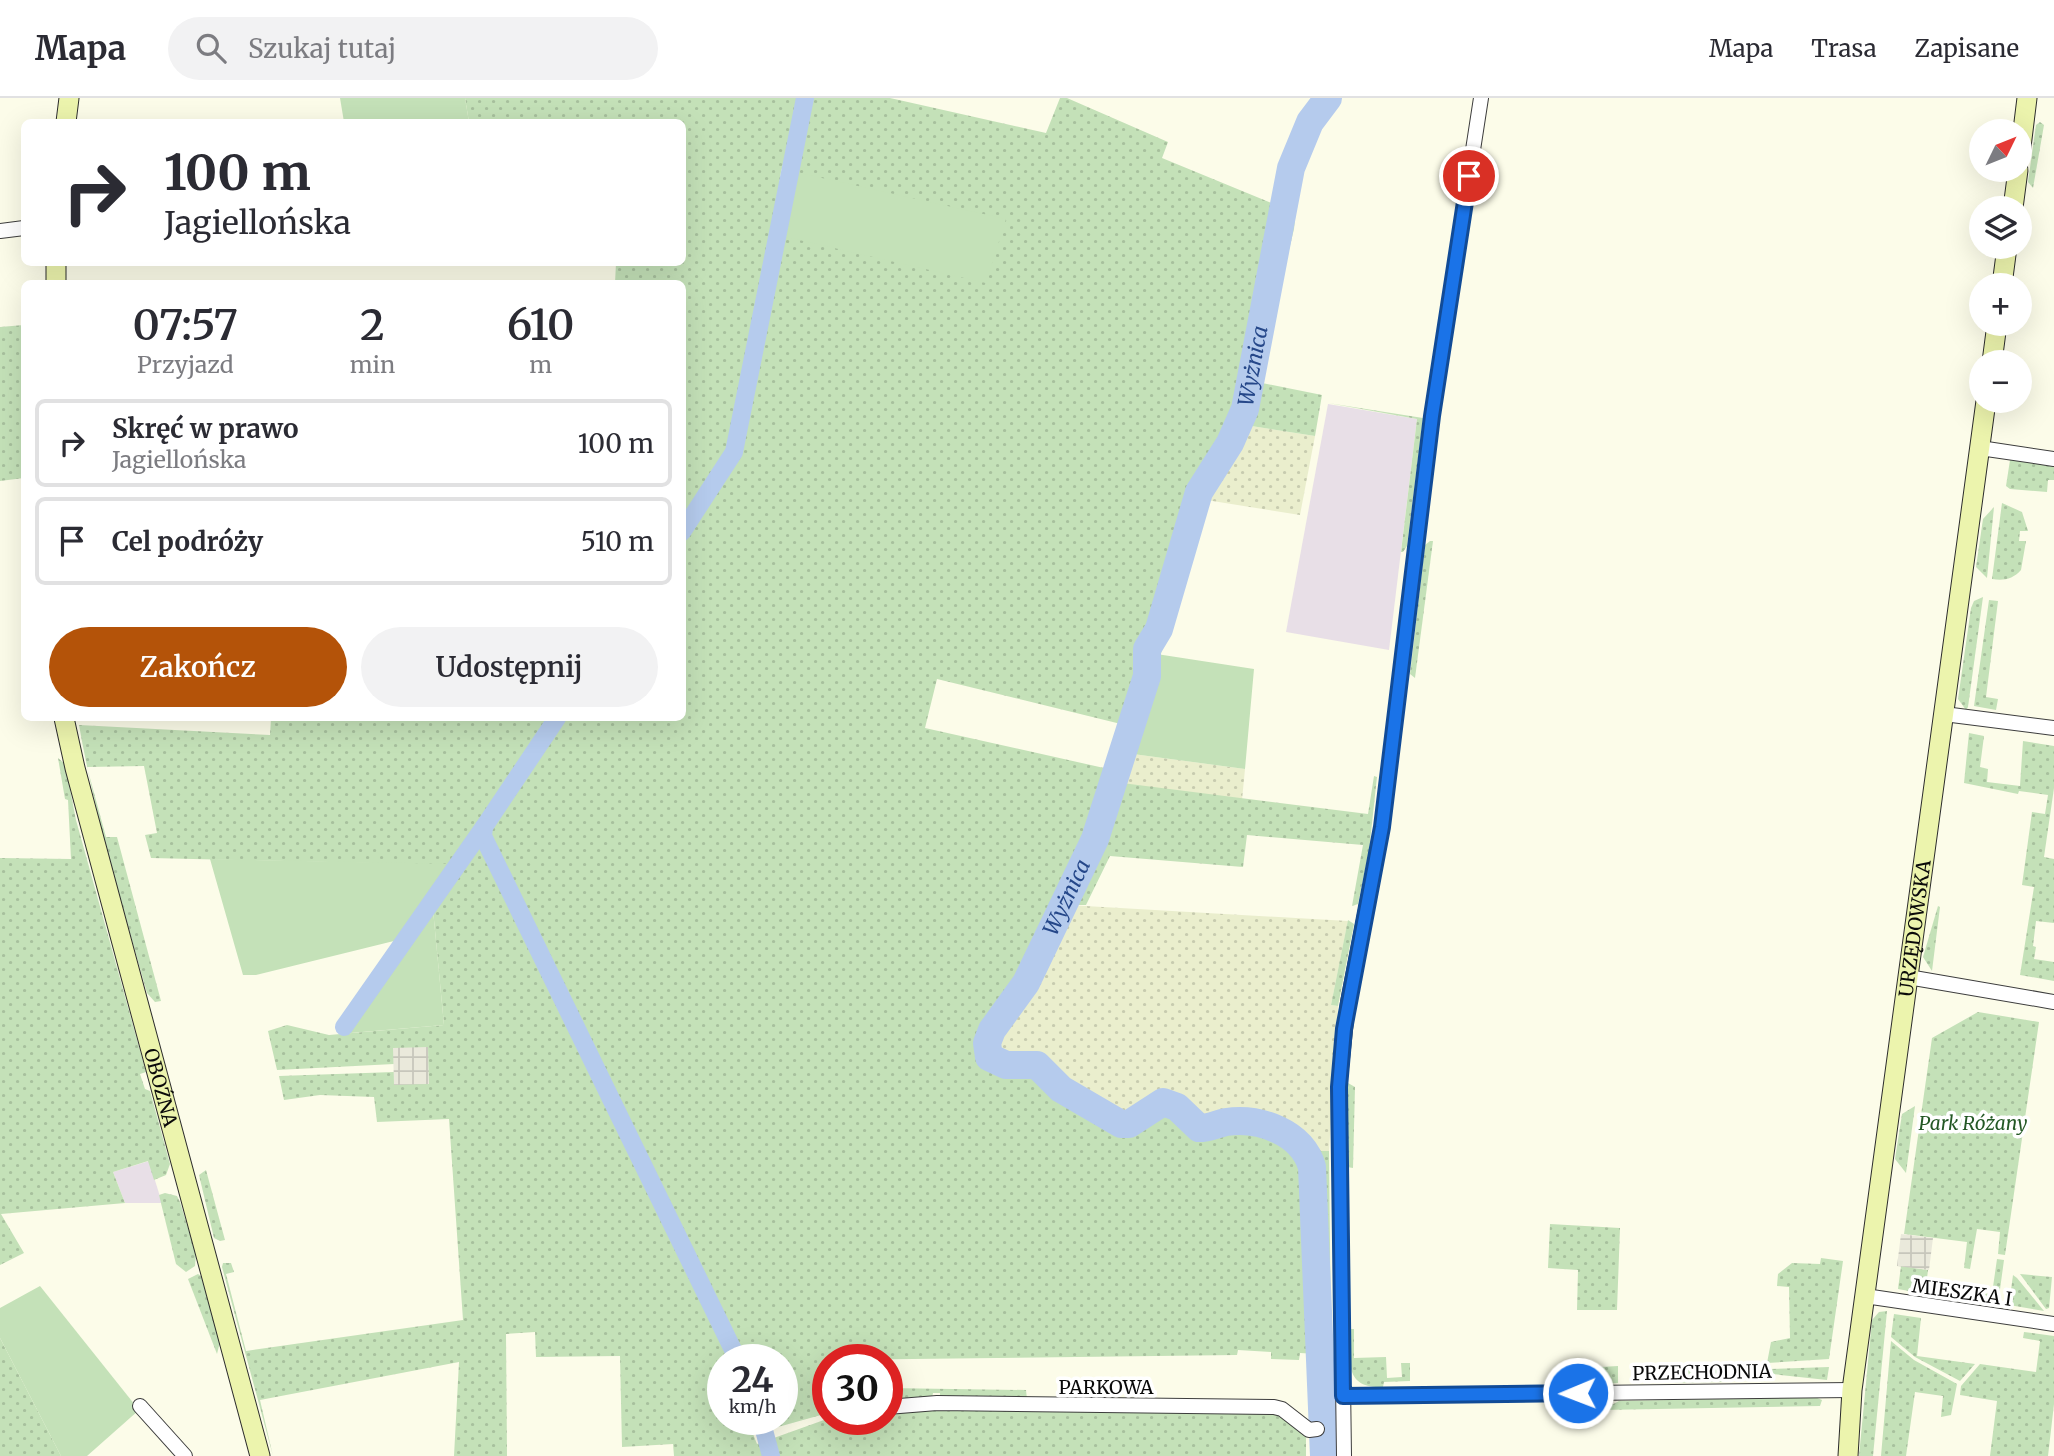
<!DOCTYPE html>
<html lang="pl">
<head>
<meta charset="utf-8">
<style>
  :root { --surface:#fff; --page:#f2f2f3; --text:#2b2b33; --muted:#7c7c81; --line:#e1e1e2; --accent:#b45309 }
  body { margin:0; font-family:Merriweather,serif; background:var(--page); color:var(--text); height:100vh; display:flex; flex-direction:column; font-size:26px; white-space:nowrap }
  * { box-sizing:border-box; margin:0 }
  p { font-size:23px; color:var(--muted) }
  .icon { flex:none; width:38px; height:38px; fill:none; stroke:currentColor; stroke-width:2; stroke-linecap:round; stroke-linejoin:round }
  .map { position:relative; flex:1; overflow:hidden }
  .sheet { position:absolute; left:21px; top:182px; width:665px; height:441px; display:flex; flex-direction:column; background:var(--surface); border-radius:10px; box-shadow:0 7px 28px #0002 }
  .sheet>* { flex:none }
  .top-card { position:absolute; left:21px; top:21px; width:665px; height:147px; border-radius:10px; box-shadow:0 7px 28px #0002; background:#fff; color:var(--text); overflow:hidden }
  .needle { width:46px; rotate:47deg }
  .tools { position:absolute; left:1969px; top:21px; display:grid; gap:14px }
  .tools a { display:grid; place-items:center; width:63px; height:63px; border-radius:50%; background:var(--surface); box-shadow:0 7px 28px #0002; font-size:35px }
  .speed { position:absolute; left:707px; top:1246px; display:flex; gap:14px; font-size:35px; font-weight:700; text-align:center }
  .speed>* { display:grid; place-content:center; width:91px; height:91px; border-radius:50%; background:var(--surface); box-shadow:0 7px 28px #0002; line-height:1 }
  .speed small { font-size:18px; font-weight:400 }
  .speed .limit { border:10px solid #d22; background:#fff; color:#111 }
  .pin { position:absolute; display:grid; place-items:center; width:60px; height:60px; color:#fff; margin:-30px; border:4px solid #fff; border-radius:50%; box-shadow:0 2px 7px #0007 }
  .me { position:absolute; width:77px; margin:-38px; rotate:269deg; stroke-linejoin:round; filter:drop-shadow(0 0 5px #0008) }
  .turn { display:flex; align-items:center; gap:24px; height:147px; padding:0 28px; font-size:32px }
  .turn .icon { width:91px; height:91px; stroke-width:2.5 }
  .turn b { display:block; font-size:49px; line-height:60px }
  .eta { display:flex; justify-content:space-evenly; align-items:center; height:119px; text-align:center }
  .eta b { font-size:42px; font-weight:600; line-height:49px }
  .primary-button { display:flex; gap:14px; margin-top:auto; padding:14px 28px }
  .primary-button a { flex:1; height:80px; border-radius:42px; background:var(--accent); color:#fff; font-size:28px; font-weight:600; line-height:80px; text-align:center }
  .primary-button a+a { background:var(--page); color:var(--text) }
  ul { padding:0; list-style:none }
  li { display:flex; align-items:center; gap:21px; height:88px; margin:0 14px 10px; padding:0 14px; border:4px solid var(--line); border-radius:10px }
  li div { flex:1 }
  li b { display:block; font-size:26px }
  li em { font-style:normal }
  header { display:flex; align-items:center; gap:42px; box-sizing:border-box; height:98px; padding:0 35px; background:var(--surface); border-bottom:2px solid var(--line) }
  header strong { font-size:33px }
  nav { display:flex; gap:38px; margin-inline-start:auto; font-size:24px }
  .search { width:490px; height:63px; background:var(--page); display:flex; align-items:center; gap:18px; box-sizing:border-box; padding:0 24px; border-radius:38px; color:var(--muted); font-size:26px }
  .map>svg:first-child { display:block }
  .industrial { fill:#e8dfe7 }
  .farmland { fill:url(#farmland-dots) }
  .grass { fill:url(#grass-dots); fill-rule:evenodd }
  .garden { fill:#c4e1b8 }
  .plaza { fill:url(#plaza-grid) }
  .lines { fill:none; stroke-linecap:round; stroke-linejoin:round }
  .canal { stroke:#b5cbed; stroke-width:18 }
  .river { stroke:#b5cbed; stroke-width:28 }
  .street-casing { stroke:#3d3d3d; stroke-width:16 }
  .secondary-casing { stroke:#2c2c2c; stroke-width:21 }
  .street { stroke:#fff; stroke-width:14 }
  .secondary { stroke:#ecf4ad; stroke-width:19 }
  .route-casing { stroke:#114b97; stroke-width:18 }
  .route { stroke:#1a73e8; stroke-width:12 }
  .labels { text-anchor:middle; stroke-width:7; stroke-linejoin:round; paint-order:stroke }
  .street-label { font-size:19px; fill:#0a0a0a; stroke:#fff }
  .park-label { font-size:19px; font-style:italic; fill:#245825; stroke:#fff }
  .water-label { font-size:21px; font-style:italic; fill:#254789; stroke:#fff }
</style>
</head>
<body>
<header>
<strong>Mapa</strong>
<div class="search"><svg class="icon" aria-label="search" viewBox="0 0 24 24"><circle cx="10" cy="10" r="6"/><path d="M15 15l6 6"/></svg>Szukaj tutaj</div>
<nav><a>Mapa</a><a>Trasa</a><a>Zapisane</a></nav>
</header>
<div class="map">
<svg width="2054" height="1358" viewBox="0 0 2054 1358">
  <defs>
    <pattern id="farmland-dots" width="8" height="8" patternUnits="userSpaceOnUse" patternTransform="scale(1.75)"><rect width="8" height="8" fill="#eaeecd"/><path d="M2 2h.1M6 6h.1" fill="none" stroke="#c7cbaf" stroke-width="1.8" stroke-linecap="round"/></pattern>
    <pattern id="grass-dots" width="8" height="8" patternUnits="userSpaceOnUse" patternTransform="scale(1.75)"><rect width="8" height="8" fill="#c4e1b8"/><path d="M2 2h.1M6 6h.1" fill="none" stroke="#a7c09d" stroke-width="1.8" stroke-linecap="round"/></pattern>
    <pattern id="plaza-grid" width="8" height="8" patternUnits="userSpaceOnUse" patternTransform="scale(1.75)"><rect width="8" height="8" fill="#eae9db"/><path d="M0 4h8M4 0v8" fill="none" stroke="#c7c6bb"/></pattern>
  </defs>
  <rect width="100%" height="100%" fill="#fcfce9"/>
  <g class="industrial">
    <polygon points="1328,306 1417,321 1389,552 1286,534"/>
    <polygon points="149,1063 162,1105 125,1105 113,1074"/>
  </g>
  <g class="farmland">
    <polygon points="1245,327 1315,338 1300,417 1200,401"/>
    <polygon points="1133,656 1245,671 1242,702 1121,686"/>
    <polygon points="1068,807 1348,823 1331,907 1338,908 1329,1053 1306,1053 1281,1033 1224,1024 1199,1030 1185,1015 1156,1006 1129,1026 1121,1026 1061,991 1037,967 1006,967 989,959 987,945 992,932 1026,885"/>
  </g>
  <g class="grass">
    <path d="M 465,0 L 801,0 L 781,74 L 744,312 L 810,0 L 890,0 L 1046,35 L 1060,0 L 1067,0 L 1168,44 L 1162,60 L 1274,106 L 1298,31 L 1319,0 L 1337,0 L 1307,49 L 1300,72 L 1294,131 L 1257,284 L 1322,297 L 1315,338 L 1245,327 L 1200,401 L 1171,496 L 1161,556 L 1150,555 C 1152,599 1138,645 1122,685 L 1368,716 L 1374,678 L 1377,679 L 1369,753 L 1358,806 L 1352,808 L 1363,747 L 1247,737 L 1243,769 L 1110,758 L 1086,807 L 1068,807 L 1026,885 L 992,932 L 987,945 L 989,959 L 1006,967 L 1037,967 L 1061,991 L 1121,1026 L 1129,1026 L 1163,1004 L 1177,1009 L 1199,1030 L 1224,1024 L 1252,1023 L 1281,1033 L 1306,1053 L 1329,1053 L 1332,1327 L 1315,1327 L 1312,1324 L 1312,1297 L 1317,1297 L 1318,1256 L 1300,1255 L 1299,1262 L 1271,1261 L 1271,1254 L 1238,1252 L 1237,1257 L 828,1262 L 828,1315 L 753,1336 L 757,1346 L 824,1322 L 887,1321 L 887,1315 L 934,1309 L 1277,1314 L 1306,1334 L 1306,1358 L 674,1358 L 673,1346 L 622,1349 L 620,1258 L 536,1259 L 535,1234 L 506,1236 L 507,1358 L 454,1358 L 459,1264 L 260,1302 L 273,1358 L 222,1169 L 223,1165 L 231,1165 L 234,1174 L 226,1176 L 246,1253 L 463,1222 L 449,1021 L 377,1024 L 374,999 L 320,997 L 284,1002 L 279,978 L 394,974 L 394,987 L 394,950 L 394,966 L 277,972 L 268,933 L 287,927 L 329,937 L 444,927 L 432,801 L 456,767 L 151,760 L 145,737 L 157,735 L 144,668 L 87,669 L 106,739 L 117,739 L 161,903 L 155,904 L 147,895 C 122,806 95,718 79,627 L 270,637 L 271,620 L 682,620 L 682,186 L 615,185 L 616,165 L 682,164 L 682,24 L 469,24 ZM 937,581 L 1125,627 L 1113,672 L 925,630 ZM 723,1262 L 782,1262 L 782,1321 L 723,1321 Z"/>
    <polygon points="2040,24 2044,27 2033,90 2028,84 2036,27"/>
    <polygon points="24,227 24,380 0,383 0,229"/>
    <polygon points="1328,305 1423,320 1407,448 1403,454 1401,454 1417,321"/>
    <polygon points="2010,362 2054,368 2054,382 2048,382 2047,394 2010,391 2006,388"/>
    <path d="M 2002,405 L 2022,414 L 2028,433 L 2020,433 L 2019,443 L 2026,443 L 2021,472 C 2013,481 2004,483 1992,481 Z"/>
    <polygon points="1994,409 1987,480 1976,469 1983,421"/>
    <polygon points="1430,443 1433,443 1415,580 1410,576 1425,447"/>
    <polygon points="1983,499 1968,609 1966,612 1958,601 1971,510 1974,503"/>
    <polygon points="1989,502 1998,503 1986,599 1998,601 1996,612 1974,608"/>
    <polygon points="1969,635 1984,638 1980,669 1988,671 1987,684 2020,688 2023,643 2054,648 2054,690 2044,759 2054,761 2054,825 2036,823 2033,848 2036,849 2034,861 2054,864 2054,883 2020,877 2034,789 2022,787 2032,714 2045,716 2048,697 2019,693 2018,696 1964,685"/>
    <polygon points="58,660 65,666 76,722 146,974 140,976 145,991 150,993 170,1066 166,1077 154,1082 148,1063 113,1074 125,1105 1,1116 24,1155 0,1167 0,760 71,761 68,702 65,701"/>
    <polygon points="1938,808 1940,809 1932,873 1923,859"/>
    <polygon points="1348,822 1354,826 1338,908 1331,907"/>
    <polygon points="1978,914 2039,924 2005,1157 1998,1156 2000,1134 1977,1131 1970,1171 1964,1170 1967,1144 1904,1136 1932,940"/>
    <polygon points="1348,985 1355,989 1353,1070 1347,1069"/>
    <polygon points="1915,1008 1906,1075 1895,1061 1902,1016"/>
    <polygon points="206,1072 225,1142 220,1143 214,1140 199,1077"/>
    <polygon points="165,1095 177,1098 180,1104 196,1156 195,1168 186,1174 176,1166 159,1097"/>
    <polygon points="1550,1126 1620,1130 1617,1212 1577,1212 1578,1172 1548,1170"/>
    <polygon points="1821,1160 1843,1163 1829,1261 1767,1265 1771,1244 1790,1240 1789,1189 1777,1188 1778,1176 1792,1165 1820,1166"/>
    <polygon points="1997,1161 2004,1162 1998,1206 1970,1203 1974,1195 1992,1196"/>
    <polygon points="1901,1168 1928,1172 1925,1196 1898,1191"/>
    <polygon points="198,1176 201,1178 220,1244 217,1256 188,1181"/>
    <polygon points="2020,1176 2052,1179 2049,1210 2046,1211"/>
    <polygon points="2013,1177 2017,1180 2044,1213 2009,1207"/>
    <polygon points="1887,1213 1873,1358 1859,1358 1872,1222 1879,1214"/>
    <polygon points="1894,1216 1921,1220 1917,1258 1975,1266 1960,1283 1915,1259 1891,1239"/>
    <path d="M 1350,1231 L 1354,1231 L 1354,1260 L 1386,1259 L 1387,1280 L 1402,1279 L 1401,1265 L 1410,1265 L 1410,1283 L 1384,1284 L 1383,1289 C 1343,1291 1350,1261 1350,1231 Z"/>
    <polygon points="2024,1234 2054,1238 2054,1306 2048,1358 1990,1358 1997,1303 1960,1297 1961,1288 1980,1266 2036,1274 2040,1243 2023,1240"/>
    <polygon points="0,1240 61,1358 0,1358"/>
    <polygon points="1891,1243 1914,1262 1957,1286 1951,1317 1941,1319 1943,1298 1915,1294 1906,1358 1881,1358"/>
    <polygon points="1648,1267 1739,1270 1739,1274 1729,1284 1646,1285"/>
    <polygon points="1618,1268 1618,1285 1590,1287 1583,1280 1583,1270"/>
    <polygon points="1829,1269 1827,1282 1772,1276 1769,1271"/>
    <polygon points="887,1290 1026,1292 1027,1301 940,1300 940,1295 933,1295 932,1300 887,1306"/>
    <polygon points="1815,1299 1822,1302 1820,1308 1602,1312 1619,1303"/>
  </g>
  <g class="garden">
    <polygon points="340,0 465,0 469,24 344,24"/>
    <polygon points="795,74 1006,121 986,185 782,138"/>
    <polygon points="1150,555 1254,571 1245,671 1133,656 1151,579"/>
    <polygon points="210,761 457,766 432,801 444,927 339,936 402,841 256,877 243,877"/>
    <polygon points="40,1188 139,1312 87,1358 61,1358 0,1240 0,1210"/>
  </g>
  <g class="plaza">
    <polygon points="428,949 429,986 394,987 393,950"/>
    <polygon points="1901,1136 1933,1140 1929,1172 1897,1168"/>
  </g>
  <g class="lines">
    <g class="canal">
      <polyline points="682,434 734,354 805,0"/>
      <polyline points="557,620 484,729 483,738 738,1262"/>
      <polyline points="344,929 484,729"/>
      <polyline points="761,1321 771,1358"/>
    </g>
    <path class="river" id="s1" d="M 1324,1358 L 1312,1069 C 1302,1034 1259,1019 1226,1024 C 1216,1026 1209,1030 1199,1030 L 1177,1009 L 1163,1004 L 1129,1026 L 1121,1026 L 1061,991 L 1037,967 L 1006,967 L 989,959 L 987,945 L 992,932 L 1026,885 L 1095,741 L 1147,578 L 1147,551 L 1159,531 L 1199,394 L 1230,345 L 1245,311 L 1291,70 L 1310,24 L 1328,0"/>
    <defs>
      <g id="street">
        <polyline points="0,133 24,130"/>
        <polyline points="1980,350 2054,361"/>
        <polyline points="1944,616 2054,630"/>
        <polyline points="1908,879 2054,904"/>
        <polyline points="1865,1198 2054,1226"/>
        <polyline points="1343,1298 1852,1292"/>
        <polyline points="140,1308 185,1358"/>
        <polyline points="887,1309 937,1305 1274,1309 1282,1311 1309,1332 1317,1331"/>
        <polyline points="1344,1358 1339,989 1348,904 1382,729 1432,318 1481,0"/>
      </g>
      <g id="secondary">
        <polyline points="66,24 69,0"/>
        <polyline points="2020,57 2027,0"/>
        <polyline points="2013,110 2018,72"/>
        <polyline points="56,164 56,186"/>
        <polyline points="2002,187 2007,149"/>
        <polyline points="1992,264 1997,226"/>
        <path id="s2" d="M 64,620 L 75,670 L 260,1358"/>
        <path id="s3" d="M 1848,1358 L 1852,1292 L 1986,303"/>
      </g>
    </defs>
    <use href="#street" class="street-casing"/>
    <use href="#secondary" class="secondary-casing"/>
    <use href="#street" class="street"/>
    <use href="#secondary" class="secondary"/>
  </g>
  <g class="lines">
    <defs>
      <polyline id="route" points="1469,78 1432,318 1382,729 1344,931 1339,989 1343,1298 1578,1295"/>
    </defs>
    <use href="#route" class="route-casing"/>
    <use href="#route" class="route"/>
  </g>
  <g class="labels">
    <g class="street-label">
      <text dy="7" stroke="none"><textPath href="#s3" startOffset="532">URZĘDOWSKA</textPath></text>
      <text dy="7" stroke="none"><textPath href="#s2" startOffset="382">OBOŹNA</textPath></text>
      <text transform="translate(1962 1194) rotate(8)" y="7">MIESZKA I</text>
      <text transform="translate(1702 1274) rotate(-1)" y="7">PRZECHODNIA</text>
      <text x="1106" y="1296">PARKOWA</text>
    </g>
    <g class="park-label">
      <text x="1973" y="1032">Park Różany</text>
    </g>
    <g class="water-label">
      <text dy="7" stroke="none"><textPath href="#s1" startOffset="1418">Wyżnica</textPath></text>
      <text dy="7" stroke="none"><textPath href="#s1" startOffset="850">Wyżnica</textPath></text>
    </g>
  </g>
</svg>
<div class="tools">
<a><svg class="needle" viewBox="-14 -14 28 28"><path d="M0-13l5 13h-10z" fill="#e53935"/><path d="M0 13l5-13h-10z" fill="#7c7c81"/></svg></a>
<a><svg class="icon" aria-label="layers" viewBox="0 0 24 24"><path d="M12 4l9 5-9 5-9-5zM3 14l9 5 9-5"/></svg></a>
<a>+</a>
<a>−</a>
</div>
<div class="speed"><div>24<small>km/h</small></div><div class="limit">30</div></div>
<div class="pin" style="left:1469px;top:78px;background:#d93025"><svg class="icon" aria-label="arrive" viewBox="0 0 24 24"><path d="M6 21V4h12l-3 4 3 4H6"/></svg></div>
<svg class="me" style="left:1578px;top:1295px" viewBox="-20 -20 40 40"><circle r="17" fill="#1a73e8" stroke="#fff" stroke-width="3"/><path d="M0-11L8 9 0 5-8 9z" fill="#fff"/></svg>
<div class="top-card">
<div class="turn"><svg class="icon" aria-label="right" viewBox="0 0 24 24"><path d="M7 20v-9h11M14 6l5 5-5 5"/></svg><div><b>100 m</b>Jagiellońska</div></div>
</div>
<section class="sheet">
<div class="eta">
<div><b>07:57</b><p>Przyjazd</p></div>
<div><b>2</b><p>min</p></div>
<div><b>610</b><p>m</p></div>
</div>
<ul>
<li><svg class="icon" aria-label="right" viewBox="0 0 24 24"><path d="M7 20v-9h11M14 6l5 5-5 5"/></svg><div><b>Skręć w prawo</b><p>Jagiellońska</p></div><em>100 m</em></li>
<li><svg class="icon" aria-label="arrive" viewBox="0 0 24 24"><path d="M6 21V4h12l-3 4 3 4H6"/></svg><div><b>Cel podróży</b></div><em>510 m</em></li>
</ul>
<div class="primary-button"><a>Zakończ</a><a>Udostępnij</a></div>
</section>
</div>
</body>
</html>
